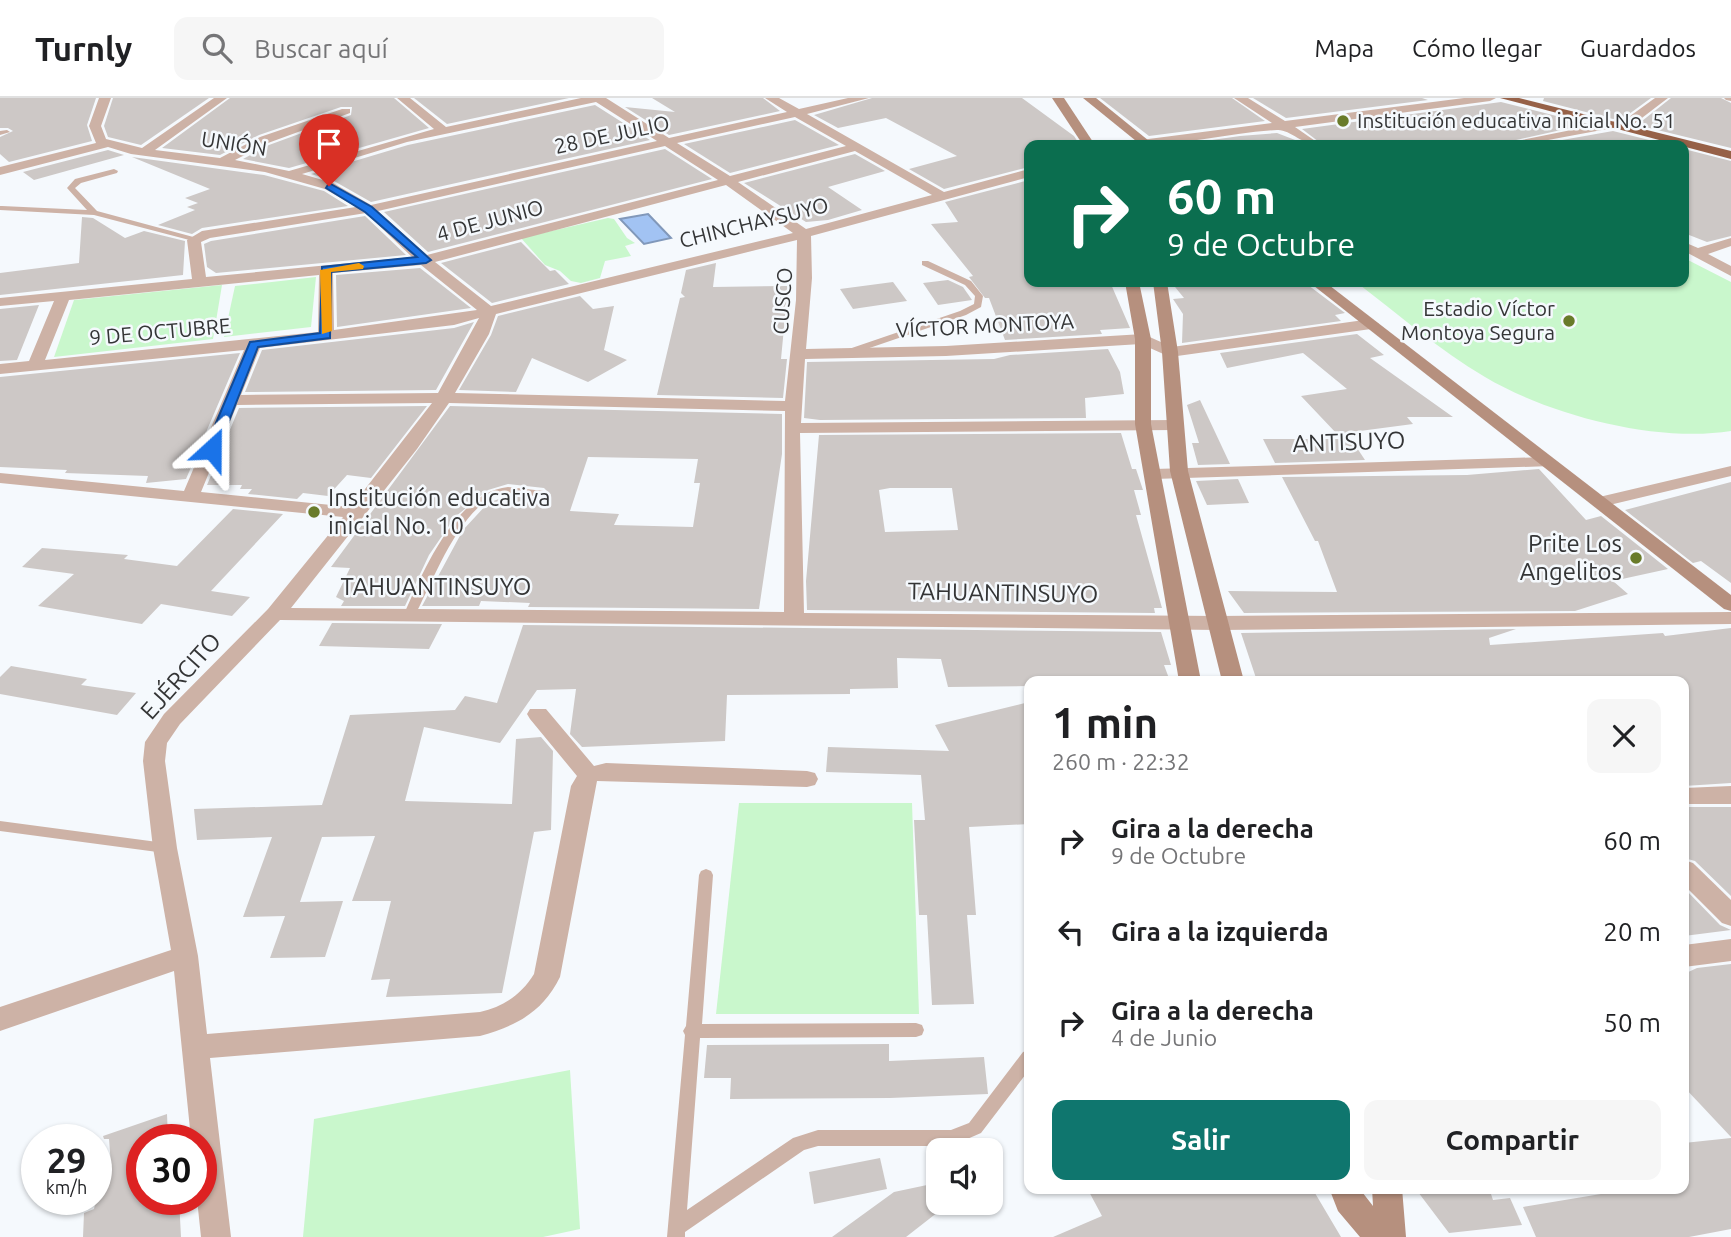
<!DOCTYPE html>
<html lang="es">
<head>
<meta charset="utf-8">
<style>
  :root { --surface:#fff; --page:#f6f6f6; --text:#202124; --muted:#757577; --line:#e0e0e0; --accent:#0f766e }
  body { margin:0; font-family:Ubuntu,sans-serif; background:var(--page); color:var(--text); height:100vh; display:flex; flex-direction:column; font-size:26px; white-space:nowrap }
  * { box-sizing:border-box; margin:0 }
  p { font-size:23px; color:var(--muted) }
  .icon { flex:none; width:38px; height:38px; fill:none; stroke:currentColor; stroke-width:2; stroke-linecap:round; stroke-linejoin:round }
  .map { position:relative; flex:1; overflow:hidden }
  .details { position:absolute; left:1024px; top:578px; width:665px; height:518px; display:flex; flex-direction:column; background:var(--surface); border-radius:14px; box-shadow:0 2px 5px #0004 }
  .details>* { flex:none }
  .top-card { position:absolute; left:1024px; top:42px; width:665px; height:147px; border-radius:14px; box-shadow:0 2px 5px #0004; background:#0b6e4f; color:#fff; overflow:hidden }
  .controls { position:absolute; left:926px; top:1040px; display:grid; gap:14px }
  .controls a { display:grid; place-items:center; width:77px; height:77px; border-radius:14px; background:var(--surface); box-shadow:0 2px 5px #0004; font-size:35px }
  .speed { position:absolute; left:21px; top:1026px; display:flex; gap:14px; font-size:35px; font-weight:700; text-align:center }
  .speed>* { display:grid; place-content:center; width:91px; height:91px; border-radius:50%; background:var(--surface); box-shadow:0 2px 5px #0004; line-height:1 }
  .speed small { font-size:18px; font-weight:400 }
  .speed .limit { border:10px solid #d22; background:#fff; color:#111 }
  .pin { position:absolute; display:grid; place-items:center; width:60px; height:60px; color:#fff; margin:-72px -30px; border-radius:50% 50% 50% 0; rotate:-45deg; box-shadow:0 0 7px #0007 }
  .pin .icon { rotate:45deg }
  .me { position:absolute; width:77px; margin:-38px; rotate:24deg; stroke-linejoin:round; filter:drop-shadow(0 0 5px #0008) }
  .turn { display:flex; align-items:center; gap:24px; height:147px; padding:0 28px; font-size:32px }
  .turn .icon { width:91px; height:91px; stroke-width:2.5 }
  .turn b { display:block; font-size:49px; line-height:60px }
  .round { display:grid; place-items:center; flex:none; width:74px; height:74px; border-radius:14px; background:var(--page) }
  .headline { display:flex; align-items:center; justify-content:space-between; height:119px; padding:0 28px }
  h1 { font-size:42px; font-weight:700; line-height:52px }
  .action { display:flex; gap:14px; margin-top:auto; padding:14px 28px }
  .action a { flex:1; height:80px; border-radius:14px; background:var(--accent); color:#fff; font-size:28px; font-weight:700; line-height:80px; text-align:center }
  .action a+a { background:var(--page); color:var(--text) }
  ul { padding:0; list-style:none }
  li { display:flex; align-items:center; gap:21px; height:91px; padding:0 28px }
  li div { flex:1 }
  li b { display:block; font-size:26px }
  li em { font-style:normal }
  header { display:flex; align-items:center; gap:42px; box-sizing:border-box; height:98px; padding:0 35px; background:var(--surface); border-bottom:2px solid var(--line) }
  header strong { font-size:33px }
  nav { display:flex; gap:38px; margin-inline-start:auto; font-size:24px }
  .search { width:490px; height:63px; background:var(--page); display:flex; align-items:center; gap:18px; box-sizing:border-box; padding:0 24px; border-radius:14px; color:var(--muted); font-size:26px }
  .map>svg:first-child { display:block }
  .green { fill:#c9f7cc }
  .water { fill:#a2c3f3; stroke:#8198ba; stroke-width:2 }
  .building { fill:#cdc8c6; fill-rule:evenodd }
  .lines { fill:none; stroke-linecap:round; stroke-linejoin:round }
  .lane { fill:#cdb2a6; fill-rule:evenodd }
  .street { fill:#cdb2a6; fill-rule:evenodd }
  .secondary { fill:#b6907e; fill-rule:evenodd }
  .highway { fill:#966148; fill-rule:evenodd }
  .route { fill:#1a73e8; stroke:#114b97; stroke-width:2 }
  .slow { fill:#f59e0b }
  .poi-dot { fill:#697b2a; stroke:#f5f9fd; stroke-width:2.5 }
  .labels { text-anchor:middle; stroke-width:5; stroke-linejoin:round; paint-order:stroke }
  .far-poi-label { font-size:21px; fill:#343536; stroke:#f5f9fd; text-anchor:start }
  .far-street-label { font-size:21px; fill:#343536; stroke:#f5f9fd }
  .street-label { font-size:24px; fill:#343536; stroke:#f5f9fd }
  .poi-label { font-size:24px; fill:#343536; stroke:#f5f9fd; text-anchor:start }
</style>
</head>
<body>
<header>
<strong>Turnly</strong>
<div class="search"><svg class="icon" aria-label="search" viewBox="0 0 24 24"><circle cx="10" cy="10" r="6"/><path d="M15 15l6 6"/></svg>Buscar aquí</div>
<nav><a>Mapa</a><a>Cómo llegar</a><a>Guardados</a></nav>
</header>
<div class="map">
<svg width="1731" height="1139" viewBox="0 0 1731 1139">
  <rect width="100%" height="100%" fill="#f5f9fd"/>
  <g class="green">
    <polygon points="608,120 614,121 627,140 635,145 625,148 631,158 605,163 600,180 581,185 571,183 560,173 545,167 521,140"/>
    <path d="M 1684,160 L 1731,184 L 1731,333 C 1656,345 1549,317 1485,279 C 1439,252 1398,216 1356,184 L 1684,184 Z"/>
    <polygon points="316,179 311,229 224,239 235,188"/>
    <polygon points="222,187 213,241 54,259 74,202"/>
    <polygon points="739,705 912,705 919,916 716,916"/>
    <polygon points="570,972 580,1131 543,1139 303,1139 314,1021"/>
  </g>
  <polygon class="water" points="648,116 671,140 644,146 620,121"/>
  <g class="building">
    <polygon points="0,0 96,0 87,27 92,43 9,64 0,56 0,39 13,33 8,30 0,30"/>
    <polygon points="113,0 209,0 141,47 108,39 104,28"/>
    <polygon points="230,0 394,0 429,30 289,70 243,61 269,47 351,17 352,9 341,9 259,37 220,57 162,50"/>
    <polygon points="414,0 569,0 447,26"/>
    <polygon points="652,0 763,0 780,13 669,37 625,9 675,14"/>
    <polygon points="872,0 1022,0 1074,38 1080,47 1029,47 1029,69 944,91 909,71 957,58 886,20 838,30 814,17"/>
    <polygon points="1100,0 1232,0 1265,23 1149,38"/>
    <polygon points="1253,0 1422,0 1428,2 1286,20"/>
    <polygon points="1544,0 1651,0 1625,19 1613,21 1543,3"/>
    <polygon points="1671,0 1721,0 1731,5 1731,50 1637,27"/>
    <polygon points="1501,4 1588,26 1494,47 1323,47 1302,31"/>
    <polygon points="595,7 650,42 371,104 334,83 311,76 408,47"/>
    <polygon points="795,22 839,47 730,75 684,46"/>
    <polygon points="1613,33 1669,47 1534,47"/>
    <polygon points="1277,35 1308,47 1177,47 1240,38"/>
    <polygon points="665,51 712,81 428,154 384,114"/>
    <polygon points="1684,51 1731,63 1731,138 1707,144 1684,135"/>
    <polygon points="108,52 124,57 34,82 23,74"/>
    <polygon points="855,56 885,73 828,89 862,112 828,122 806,124 744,85"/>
    <polygon points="132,59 264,77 324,93 348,108 202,130 192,136 158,127 195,112 187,109 198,105 185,100 210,91"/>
    <polygon points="1029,82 1029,184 1110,184 1130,230 1100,232 1102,236 1005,242 989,200 985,200 969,179 973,178 931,126 958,124 945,104"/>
    <polygon points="365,118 406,157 216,175 207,169 204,146 211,143"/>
    <polygon points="82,119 93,120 125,140 144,133 185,143 183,177 0,197 0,175 79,165"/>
    <polygon points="521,144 550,173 555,172 569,186 492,205 441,165"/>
    <polygon points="716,165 713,189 788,188 781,261 787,261 783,300 657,297 680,200 685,199 681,195 686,172"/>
    <polygon points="420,170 471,210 337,229 336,177"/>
    <polygon points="948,182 963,189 972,202 938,207 923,185"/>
    <polygon points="893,184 907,203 853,211 840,191"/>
    <polygon points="1171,184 1304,184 1345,215 1335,217 1341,223 1182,245 1183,216 1173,201 1184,200"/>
    <polygon points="580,198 593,211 614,208 604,252 627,262 588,284 532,260 516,294 459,292 491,237 498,218"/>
    <polygon points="39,207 17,262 0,263 0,211"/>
    <polygon points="474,224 436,292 245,294 262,252 454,230"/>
    <polygon points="1357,236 1384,257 1370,260 1453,319 1407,319 1413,326 1337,336 1301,298 1347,291 1303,255 1227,270 1220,255"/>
    <polygon points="1108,251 1120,274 1124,296 1085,300 1086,320 820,322 804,320 807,264 994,261 1010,257"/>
    <polygon points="240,255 186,381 146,385 148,378 65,375 67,372 0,369 0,279"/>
    <polygon points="1200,302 1230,366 1198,367 1192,345 1199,345 1187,307"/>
    <polygon points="427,308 371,380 347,377 328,398 303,395 297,401 248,396 252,391 240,391 242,387 207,387 239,310"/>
    <path d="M 450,308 L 782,316 L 782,356 L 759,511 L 528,509 L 530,505 L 481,503 L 479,508 L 422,508 L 463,432 L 488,405 L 507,398 L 538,401 L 551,397 L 544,390 L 508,386 L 488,392 L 455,419 L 429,457 L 405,508 L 341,508 L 344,503 L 336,499 L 350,470 L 331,469 ZM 588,359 L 698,361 L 694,385 L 700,385 L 693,429 L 614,427 L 619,416 L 570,413 Z"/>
    <path d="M 1121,335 L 1132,371 L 1136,371 L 1143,392 L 1134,392 L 1141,417 L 1136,417 L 1162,510 L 1154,510 L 1155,515 L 807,512 L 806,483 L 819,337 ZM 890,390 L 952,390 L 958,432 L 885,434 L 879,392 Z"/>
    <polygon points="1263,341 1351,341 1365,362 1275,365"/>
    <polygon points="1539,371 1586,422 1601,418 1668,471 1613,483 1628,496 1575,513 1244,515 1228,493 1337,494 1318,443 1315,443 1282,379 1467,377"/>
    <polygon points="1238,381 1249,405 1207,407 1196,383"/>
    <polygon points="1731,384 1731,485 1701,463 1693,465 1625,412"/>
    <polygon points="233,411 283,416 211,493 250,499 232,518 161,506 142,526 38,508 74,476 22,469 42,450 128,457 124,461 177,468"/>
    <polygon points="332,525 442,526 429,551 319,548"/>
    <polygon points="523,527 1161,534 1171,567 1164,567 1170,583 1029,583 1029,588 948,589 941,561 897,560 898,590 850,591 850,596 727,597 725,643 582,649 570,636 576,591 537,592 500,645 424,629 405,703 512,706 516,641 541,639 553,653 551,732 534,734 502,895 386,899 390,881 371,882 391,803 352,803 375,738 322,739 300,804 343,803 325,859 270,860 285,818 243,819 272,739 197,742 194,711 322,707 350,617 455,612 465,598 497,605"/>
    <polygon points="1731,530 1731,685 1684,688 1684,583 1358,583 1357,579 1308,578 1309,583 1257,583 1241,535 1516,531 1489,540 1490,547 1663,535 1665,538"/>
    <polygon points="11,568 87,581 81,587 136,595 117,617 0,596 0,579"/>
    <polygon points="1029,604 1029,726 969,729 976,817 967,817 974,906 932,907 927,817 919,817 914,722 925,722 921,677 826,674 828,649 949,653 935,627"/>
    <polygon points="1684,709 1731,709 1731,798 1695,763 1684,760"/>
    <polygon points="1684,790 1720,827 1731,832 1684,838"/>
    <polygon points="1731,866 1731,1039 1684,989 1684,876 1697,870"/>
    <polygon points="889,946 889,963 984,959 988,996 890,1000 730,1001 731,980 704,980 707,947"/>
    <polygon points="167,1016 168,1041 142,1041 142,1101 179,1101 181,1139 83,1139 84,1115 94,1111 96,1101 96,1063 111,1067 109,1041 104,1041 103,1038"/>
    <polygon points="1731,1040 1731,1131 1689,1139 1536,1139 1523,1109 1637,1090 1684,1090 1684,1045"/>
    <polygon points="880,1060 887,1091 814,1106 809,1074"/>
    <polygon points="927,1087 938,1098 938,1104 947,1107 906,1139 832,1139 894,1094"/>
    <polygon points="1087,1090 1312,1090 1341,1139 1053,1139 1102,1118"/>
    <polygon points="1415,1090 1489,1090 1493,1102 1510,1100 1522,1127 1449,1135"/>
  </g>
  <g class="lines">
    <g class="lane">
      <polygon points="0,33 7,32 10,34 0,37"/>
      <polygon points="114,71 118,73 117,75 81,85 75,90 97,113 197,140 197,144 94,117 0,112 0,108 2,108 87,112 67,90 75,81"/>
      <polygon points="922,163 928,163 971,183 983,198 981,209 966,217 849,257 843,257 843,253 960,213 974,206 975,198 965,187 922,167"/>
      <path d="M 508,389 L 544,393 L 549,396 C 537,404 516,392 501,396 C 460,407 433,484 414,519 L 406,519 L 404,516 C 423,474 456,394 508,389 Z"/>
      <polygon points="0,723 165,745 170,746 172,750 170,754 165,755 0,733"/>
      <polygon points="706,771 711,773 713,777 702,926 916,925 922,927 924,932 922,937 916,939 700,940 687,1112 793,1040 818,1032 951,1032 969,1025 1023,954 1029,952 1029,972 981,1035 951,1048 818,1048 804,1052 685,1134 685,1139 667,1139 685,937 683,933 686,928 699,777 701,773"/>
    </g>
    <g class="street">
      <path d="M 99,0 L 111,0 L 101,28 L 106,41 L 142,50 L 214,0 L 227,0 L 155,52 L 220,60 L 260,39 L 342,11 L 350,11 L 350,15 L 268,45 L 235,62 L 289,73 L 434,31 L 397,0 L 410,0 L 446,29 L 581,0 L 606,0 L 669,40 L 787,14 L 765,0 L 779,0 L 799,11 L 848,0 L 869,0 L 807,16 L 944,94 L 1029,71 L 1029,79 L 811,138 L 812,180 L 806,251 L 946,248 L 1143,236 L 1172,249 L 1371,221 L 1379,226 L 1371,231 L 1170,259 L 1141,246 L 946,258 L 805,261 L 801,325 L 1175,322 L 1183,327 L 1175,332 L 800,335 L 804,515 L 1219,518 L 1731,514 L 1731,526 L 1219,532 L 280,522 L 180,626 L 167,645 L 165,663 L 177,750 L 198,858 L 207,936 L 480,914 C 504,908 521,897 534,876 L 571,688 L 577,678 L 530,621 L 527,616 L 530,611 L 546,611 L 594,668 L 606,665 L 807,673 L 815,675 L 818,681 L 815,687 L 807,689 L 597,683 L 560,879 C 543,914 516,928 480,938 L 210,960 L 231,1139 L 201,1139 L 197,1101 L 201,1101 L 201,1041 L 191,1041 L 174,873 L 0,933 L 0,909 L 171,852 L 153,750 L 143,663 L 145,644 L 164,616 L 268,511 L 343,419 L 0,385 L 0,375 L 184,393 L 244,252 L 0,276 L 0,266 L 29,263 L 54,203 L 0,208 L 0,200 L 192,181 L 187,142 L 202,133 L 356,109 L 325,91 L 265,74 L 131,56 L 108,49 L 0,77 L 0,69 L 96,45 L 89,28 ZM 596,4 L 657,43 L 371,107 L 333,85 L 302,76 L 407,44 ZM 795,19 L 846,48 L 730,78 L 677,45 ZM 665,48 L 718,82 L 427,157 L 378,113 ZM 855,53 L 932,97 L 806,131 L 738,84 ZM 726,87 L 793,135 L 491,208 L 435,164 ZM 366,115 L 412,159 L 206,179 L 201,144 L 210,140 ZM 797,142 L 796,202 L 785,303 L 455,295 L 489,236 L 496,216 ZM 421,167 L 477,212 L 334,232 L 333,175 ZM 319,177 L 318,234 L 45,262 L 69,202 ZM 479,220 L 438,295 L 241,297 L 260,250 L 454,227 ZM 432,305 L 351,409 L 201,394 L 237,307 ZM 449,305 L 785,313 L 784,514 L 291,510 L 417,351 Z"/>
      <path d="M 1234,0 L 1248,0 L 1285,23 L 1464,0 L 1496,0 L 1490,3 L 1295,29 L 1321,47 C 1301,47 1290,31 1277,32 C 1227,35 1177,49 1127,47 L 1133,43 L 1272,25 Z"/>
      <polygon points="1655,0 1668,0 1634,26 1521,47 1497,47 1626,21"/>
      <polygon points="1724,0 1731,0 1731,3 1726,2"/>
      <polygon points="1731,140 1731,148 1708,156 1731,168 1731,178 1684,153 1684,144 1698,150"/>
      <polygon points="1545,359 1551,360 1554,364 1551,368 1154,381 1145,376 1154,371"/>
      <polygon points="1731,368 1731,378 1601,409 1592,404 1595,400"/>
      <polygon points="1731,688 1731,706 1684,706 1684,690"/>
      <polygon points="1684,762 1693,765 1731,802 1731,828 1722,825 1684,787"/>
      <polygon points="1731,841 1731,863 1684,869 1684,847"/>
    </g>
    <g class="secondary">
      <polygon points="1052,0 1064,0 1095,47 1083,47"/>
      <polygon points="1083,0 1096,0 1154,47 1141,47"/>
      <polygon points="1125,184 1139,184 1151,241 1151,326 1201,583 1179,583 1135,326 1135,241"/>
      <polygon points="1153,184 1167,184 1178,254 1188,373 1244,583 1222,583 1170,373 1162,254"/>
      <polygon points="1309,184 1325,184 1731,497 1731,513 1724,511"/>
      <polygon points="1329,1090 1359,1090 1373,1108 1372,1090 1402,1090 1406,1139 1360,1139 1338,1113"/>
    </g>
    <polygon class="highway" points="1500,0 1519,0 1731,53 1731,61"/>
  </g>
  <polygon class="route" points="329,85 372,109 431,162 426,165 331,174 330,240 258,249 218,351 207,354 205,351 250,244 320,235 322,169 417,159 365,114 326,90"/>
  <polygon class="slow" points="359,165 364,168 363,171 331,174 332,233 322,236 320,172"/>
  <g class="poi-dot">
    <circle cx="1343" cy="23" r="7"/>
    <circle cx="1569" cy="223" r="7"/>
    <circle cx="314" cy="414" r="7"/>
    <circle cx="1636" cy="460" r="7"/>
  </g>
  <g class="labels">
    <g class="far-poi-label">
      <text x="1357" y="30">Institución educativa inicial No. 51</text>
      <text x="1555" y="218" text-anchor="end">Estadio Víctor<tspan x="1555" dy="24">Montoya Segura</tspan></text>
    </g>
    <g class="far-street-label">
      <text transform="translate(612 37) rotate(-12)" y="7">28 DE JULIO</text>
      <text transform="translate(234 46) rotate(9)" y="7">UNIÓN</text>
      <text transform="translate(490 123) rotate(-15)" y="7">4 DE JUNIO</text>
      <text transform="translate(754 125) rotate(-14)" y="7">CHINCHAYSUYO</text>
      <text transform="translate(783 203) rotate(-86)" y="7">CUSCO</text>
      <text transform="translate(985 228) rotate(-3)" y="7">VÍCTOR MONTOYA</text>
      <text transform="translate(160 234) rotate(-5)" y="7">9 DE OCTUBRE</text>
    </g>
    <g class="street-label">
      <text transform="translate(1349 344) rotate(-2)" y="8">ANTISUYO</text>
      <text x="436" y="497">TAHUANTINSUYO</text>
      <text transform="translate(1003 495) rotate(1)" y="8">TAHUANTINSUYO</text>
      <text transform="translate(181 578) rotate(-48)" y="8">EJÉRCITO</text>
    </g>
    <g class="poi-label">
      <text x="328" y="408">Institución educativa<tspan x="328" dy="28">inicial No. 10</tspan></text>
      <text x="1622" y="454" text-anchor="end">Prite Los<tspan x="1622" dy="28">Angelitos</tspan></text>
    </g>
  </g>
</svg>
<div class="controls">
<a><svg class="icon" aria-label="sound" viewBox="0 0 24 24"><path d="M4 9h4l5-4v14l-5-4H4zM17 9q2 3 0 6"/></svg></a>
</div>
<div class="speed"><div>29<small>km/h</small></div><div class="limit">30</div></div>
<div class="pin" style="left:329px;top:88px;background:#d93025"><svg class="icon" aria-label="arrive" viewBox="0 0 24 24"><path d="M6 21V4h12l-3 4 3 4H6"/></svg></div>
<svg class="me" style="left:212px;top:351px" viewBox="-20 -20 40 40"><path d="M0-17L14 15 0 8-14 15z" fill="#1a73e8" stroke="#fff" stroke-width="4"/></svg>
<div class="top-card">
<div class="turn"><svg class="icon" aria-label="right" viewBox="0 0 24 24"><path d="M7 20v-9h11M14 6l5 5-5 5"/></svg><div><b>60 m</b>9 de Octubre</div></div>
</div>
<section class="details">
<div class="headline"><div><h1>1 min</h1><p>260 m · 22:32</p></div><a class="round"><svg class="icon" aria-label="close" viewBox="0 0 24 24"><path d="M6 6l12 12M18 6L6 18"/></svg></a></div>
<ul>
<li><svg class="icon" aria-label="right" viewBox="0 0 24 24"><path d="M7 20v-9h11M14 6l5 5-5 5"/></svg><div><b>Gira a la derecha</b><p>9 de Octubre</p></div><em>60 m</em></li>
<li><svg class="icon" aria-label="left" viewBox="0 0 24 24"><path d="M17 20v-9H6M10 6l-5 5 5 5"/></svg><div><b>Gira a la izquierda</b></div><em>20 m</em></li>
<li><svg class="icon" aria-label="right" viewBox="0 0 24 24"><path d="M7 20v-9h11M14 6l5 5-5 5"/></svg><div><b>Gira a la derecha</b><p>4 de Junio</p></div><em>50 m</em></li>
</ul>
<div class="action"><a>Salir</a><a>Compartir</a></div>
</section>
</div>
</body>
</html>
